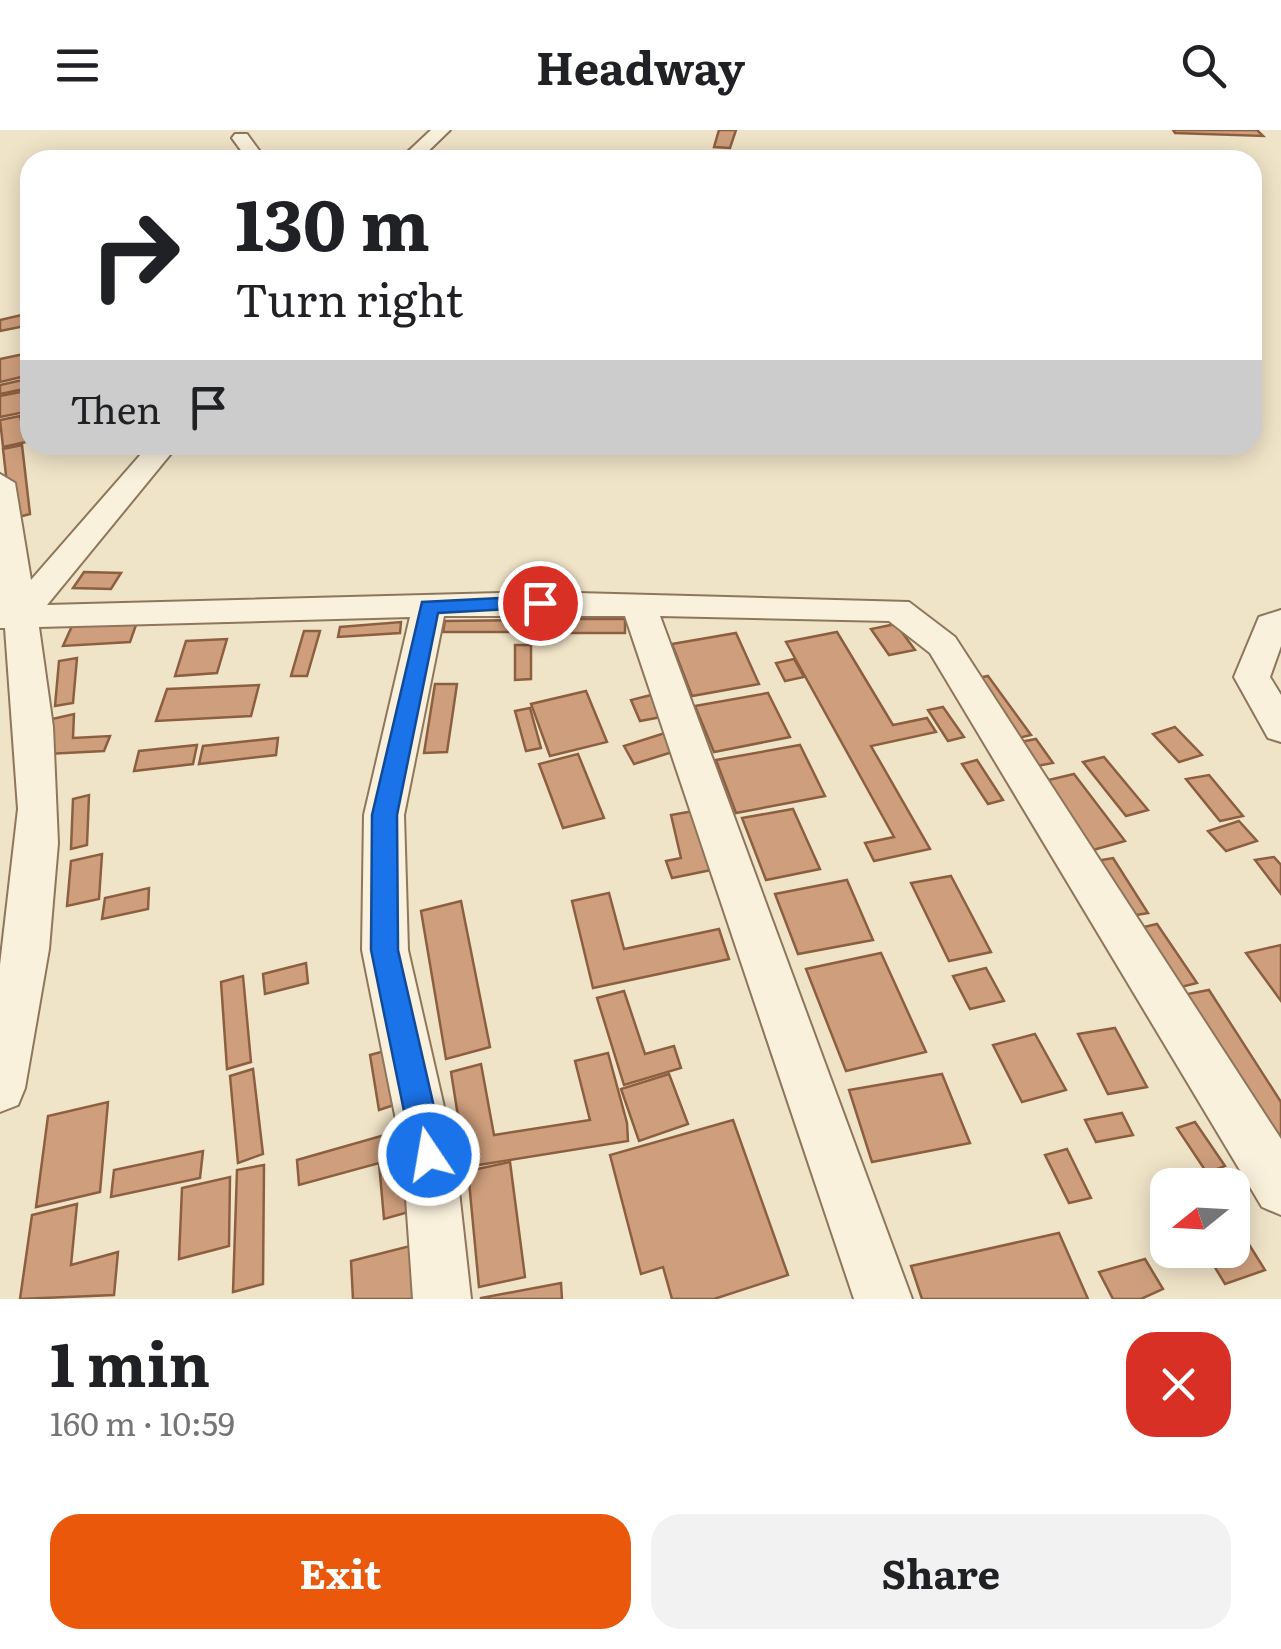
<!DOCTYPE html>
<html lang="en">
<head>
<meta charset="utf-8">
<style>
  :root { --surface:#fff; --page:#f2f2f2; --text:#202124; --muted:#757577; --accent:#ea580c }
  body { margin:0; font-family:Literata,serif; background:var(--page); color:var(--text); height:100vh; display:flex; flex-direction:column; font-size:38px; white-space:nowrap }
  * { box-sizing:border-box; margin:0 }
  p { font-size:32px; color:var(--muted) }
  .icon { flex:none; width:55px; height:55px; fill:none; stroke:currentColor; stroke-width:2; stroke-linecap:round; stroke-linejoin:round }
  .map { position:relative; height:1169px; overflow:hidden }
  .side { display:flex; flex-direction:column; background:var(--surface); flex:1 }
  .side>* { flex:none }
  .hud { position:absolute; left:20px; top:20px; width:1242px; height:305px; border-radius:30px; box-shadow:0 5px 25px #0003; background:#fff; color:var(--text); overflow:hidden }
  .needle { width:65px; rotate:252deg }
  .tools { position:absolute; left:1150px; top:1038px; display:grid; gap:20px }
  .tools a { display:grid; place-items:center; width:100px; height:100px; border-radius:20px; background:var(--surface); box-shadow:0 5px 25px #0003; font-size:50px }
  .pin { position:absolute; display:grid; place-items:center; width:85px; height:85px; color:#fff; margin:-42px; border:5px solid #fff; border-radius:50%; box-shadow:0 2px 10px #0007 }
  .me { position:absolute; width:110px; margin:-55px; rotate:348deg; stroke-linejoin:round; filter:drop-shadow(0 0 8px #0008) }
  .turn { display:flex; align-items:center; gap:35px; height:210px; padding:0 50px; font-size:45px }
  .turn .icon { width:130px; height:130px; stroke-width:2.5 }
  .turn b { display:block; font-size:70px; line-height:85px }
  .then { display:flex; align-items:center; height:95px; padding:0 50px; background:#0003; gap:20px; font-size:38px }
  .round { display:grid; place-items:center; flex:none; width:105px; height:105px; border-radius:30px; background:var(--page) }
  .overview { display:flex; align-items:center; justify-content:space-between; height:170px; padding:0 50px }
  h1 { font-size:60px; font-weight:700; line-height:75px }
  .primary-button { display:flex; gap:20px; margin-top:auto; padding:20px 50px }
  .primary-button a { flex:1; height:115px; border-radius:30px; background:var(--accent); color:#fff; font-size:40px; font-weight:700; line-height:115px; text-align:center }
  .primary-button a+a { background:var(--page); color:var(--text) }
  header { display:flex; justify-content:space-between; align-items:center; height:130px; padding:0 50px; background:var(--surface); font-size:45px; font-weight:700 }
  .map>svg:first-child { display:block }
  .building { fill:#cf9f7d; stroke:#8d5f41; stroke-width:2.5 }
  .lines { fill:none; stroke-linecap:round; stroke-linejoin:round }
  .minor-casing { stroke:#8d765c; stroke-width:4 }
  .minor { fill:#faf1dc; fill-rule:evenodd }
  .route { fill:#1a73e8; stroke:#114b97; stroke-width:2.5 }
</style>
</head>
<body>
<header><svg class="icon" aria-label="menu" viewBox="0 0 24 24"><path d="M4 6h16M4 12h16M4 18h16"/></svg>Headway<svg class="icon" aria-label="search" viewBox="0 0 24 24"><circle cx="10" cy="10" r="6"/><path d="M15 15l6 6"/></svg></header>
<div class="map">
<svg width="1281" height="1169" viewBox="0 0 1281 1169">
  <rect width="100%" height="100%" fill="#f0e4c8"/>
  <g class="building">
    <polygon points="719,0 736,0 730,18 714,17"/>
    <polygon points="1173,0 1257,0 1263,6 1175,3"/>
    <polygon points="30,183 30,195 0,201 0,190"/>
    <polygon points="24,224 30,245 0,252 0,229"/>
    <polygon points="27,249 29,258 0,264 0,255"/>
    <polygon points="30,260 30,281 0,287 0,266"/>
    <polygon points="20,286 26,312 3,317 0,290"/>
    <polygon points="22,315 30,384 11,389 3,319"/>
    <polygon points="84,442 121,443 111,459 73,458"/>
    <polygon points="566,489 625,489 625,503 565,503"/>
    <polygon points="532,490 530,502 443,502 445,491"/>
    <polygon points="137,492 130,512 63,516 72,496"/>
    <polygon points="401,492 400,503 338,507 340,497"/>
    <polygon points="896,494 915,520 889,525 871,499"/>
    <polygon points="304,501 320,501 307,546 291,546"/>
    <polygon points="837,502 893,595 927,588 936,602 871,616 930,719 874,731 865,713 894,707 786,512"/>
    <polygon points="736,503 759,554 692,566 672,514"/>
    <polygon points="227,509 217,543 175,546 186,511"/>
    <polygon points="515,515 531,515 531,549 515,550"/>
    <polygon points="77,528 73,573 55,576 59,531"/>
    <polygon points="794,529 804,547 785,551 776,533"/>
    <polygon points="988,546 1031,605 1009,610 967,550"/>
    <polygon points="435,554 457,554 447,622 424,623"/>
    <polygon points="259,555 251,586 156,591 167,559"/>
    <polygon points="586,561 607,612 550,626 531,574"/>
    <polygon points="768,563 790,607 714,622 695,576"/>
    <polygon points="651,565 661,587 640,591 631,570"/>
    <polygon points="943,577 964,607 948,611 928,580"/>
    <polygon points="530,578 541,618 526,621 515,581"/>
    <polygon points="74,584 73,608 110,606 104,621 47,624 52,589"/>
    <polygon points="1175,597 1202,625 1179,632 1153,604"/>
    <polygon points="668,602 679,620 634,634 624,616"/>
    <polygon points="278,608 276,625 199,634 203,616"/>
    <polygon points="1036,609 1053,633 1026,638 1010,614"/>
    <polygon points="197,615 193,634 134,641 139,621"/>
    <polygon points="800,615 825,666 736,683 716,630"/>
    <polygon points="578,624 604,688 563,698 539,634"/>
    <polygon points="1104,627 1148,680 1126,686 1083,632"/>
    <polygon points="977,630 1003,670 988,674 962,634"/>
    <polygon points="1074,644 1125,711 1086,722 1036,653"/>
    <polygon points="1209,645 1243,686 1220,691 1186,649"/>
    <polygon points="89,665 87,715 71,719 73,669"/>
    <polygon points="793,679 820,739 766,750 742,688"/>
    <polygon points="694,681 716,739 672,748 666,731 681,728 671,685"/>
    <polygon points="1239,691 1257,711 1226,721 1208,701"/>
    <polygon points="102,724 99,769 67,776 71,731"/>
    <polygon points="1274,727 1281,735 1281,764 1255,730"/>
    <polygon points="1113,728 1148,783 1125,787 1090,732"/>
    <polygon points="951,746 991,822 949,831 911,753"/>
    <polygon points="847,750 873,810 798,824 775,764"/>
    <polygon points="149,758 148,779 102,789 105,768"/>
    <polygon points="609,763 624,819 719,799 729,829 593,858 572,771"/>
    <polygon points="461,771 490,917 446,929 421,781"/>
    <polygon points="1157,794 1197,853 1173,859 1135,799"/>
    <polygon points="1281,815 1281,871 1246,823"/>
    <polygon points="881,823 926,922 846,941 806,839"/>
    <polygon points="306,833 308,853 265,864 263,844"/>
    <polygon points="986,838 1004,871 970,879 953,846"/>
    <polygon points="243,846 251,932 227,939 221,852"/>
    <polygon points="1209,860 1281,972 1281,1016 1177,866"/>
    <polygon points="624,861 645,924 674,916 681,938 624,955 597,868"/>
    <polygon points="1115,898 1147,957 1108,964 1078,904"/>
    <polygon points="1035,904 1066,960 1022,972 993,915"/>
    <polygon points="396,918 406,971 379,980 370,925"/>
    <polygon points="608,923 627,993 628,1011 466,1037 451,942 481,934 494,1005 590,990 575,931"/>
    <polygon points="253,939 263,1024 238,1033 230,946"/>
    <polygon points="669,944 688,994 639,1011 621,959"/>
    <polygon points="942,944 970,1013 872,1032 849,960"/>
    <polygon points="108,972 100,1062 36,1077 48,986"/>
    <polygon points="1122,983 1133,1005 1096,1012 1085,990"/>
    <polygon points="733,990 788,1145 714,1169 672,1169 663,1137 641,1144 610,1025"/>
    <polygon points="1195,992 1225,1036 1207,1043 1177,998"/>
    <polygon points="402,1000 412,1081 384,1089 379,1033 299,1055 297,1030"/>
    <polygon points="1067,1019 1091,1068 1069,1073 1045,1025"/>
    <polygon points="203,1021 200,1048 111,1067 114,1040"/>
    <polygon points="510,1032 525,1147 479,1157 468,1041"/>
    <polygon points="264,1035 263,1154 233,1162 237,1040"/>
    <polygon points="230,1047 229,1116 179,1129 182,1058"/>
    <polygon points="77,1074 71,1135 118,1122 114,1165 20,1169 32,1085"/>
    <polygon points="1059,1103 1088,1169 922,1169 911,1136"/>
    <polygon points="1245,1108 1265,1140 1225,1154 1205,1121 1232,1120 1232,1112"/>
    <polygon points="414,1115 419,1169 353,1169 351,1131"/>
    <polygon points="1145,1129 1163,1159 1141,1169 1113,1169 1099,1142"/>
    <polygon points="561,1153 562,1169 481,1169 481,1168"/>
  </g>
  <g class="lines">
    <defs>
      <g id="minor">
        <polygon points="431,0 450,0 419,30 399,30"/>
        <polygon points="235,4 247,4 266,30 248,30 232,8"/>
        <polygon points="149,315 178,315 47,475 540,462 909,472 955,507 1281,1009 1281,1085 1262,1077 930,523 889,491 660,486 912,1169 854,1169 625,486 444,486 404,685 408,820 455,1025 471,1169 413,1169 403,1025 362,820 364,685 410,487 39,497 53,597 58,713 49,819 25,958 18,975 0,982 0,835 18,679 5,498 0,498 0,344 15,353 31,450"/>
        <polygon points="1281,480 1281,516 1270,547 1281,565 1281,612 1268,608 1234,547 1259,487"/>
      </g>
    </defs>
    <use href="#minor" class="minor-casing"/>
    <use href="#minor" class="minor"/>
  </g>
  <polygon class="route" points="540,466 547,468 547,477 438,483 397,685 398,820 445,1025 441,1037 429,1041 418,1037 413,1025 371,820 372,685 422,472"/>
</svg>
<div class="tools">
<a><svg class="needle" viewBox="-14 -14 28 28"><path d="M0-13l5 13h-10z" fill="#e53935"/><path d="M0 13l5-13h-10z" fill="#757577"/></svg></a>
</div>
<div class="pin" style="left:540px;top:473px;background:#d93025"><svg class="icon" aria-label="arrive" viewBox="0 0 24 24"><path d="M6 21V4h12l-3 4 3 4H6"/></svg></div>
<svg class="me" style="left:429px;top:1025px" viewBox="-20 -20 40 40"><circle r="17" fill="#1a73e8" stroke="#fff" stroke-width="3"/><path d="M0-11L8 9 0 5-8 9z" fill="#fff"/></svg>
<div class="hud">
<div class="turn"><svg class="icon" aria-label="right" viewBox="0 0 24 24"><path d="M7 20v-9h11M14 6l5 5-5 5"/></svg><div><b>130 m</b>Turn right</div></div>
<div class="then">Then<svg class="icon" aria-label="arrive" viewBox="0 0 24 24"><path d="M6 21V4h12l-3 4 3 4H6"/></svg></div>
</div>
</div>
<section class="side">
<div class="overview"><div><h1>1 min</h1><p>160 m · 10:59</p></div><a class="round" style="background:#d93025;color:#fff"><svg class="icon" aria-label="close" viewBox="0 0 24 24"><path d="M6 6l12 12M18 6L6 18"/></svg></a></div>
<div class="primary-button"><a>Exit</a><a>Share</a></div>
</section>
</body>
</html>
